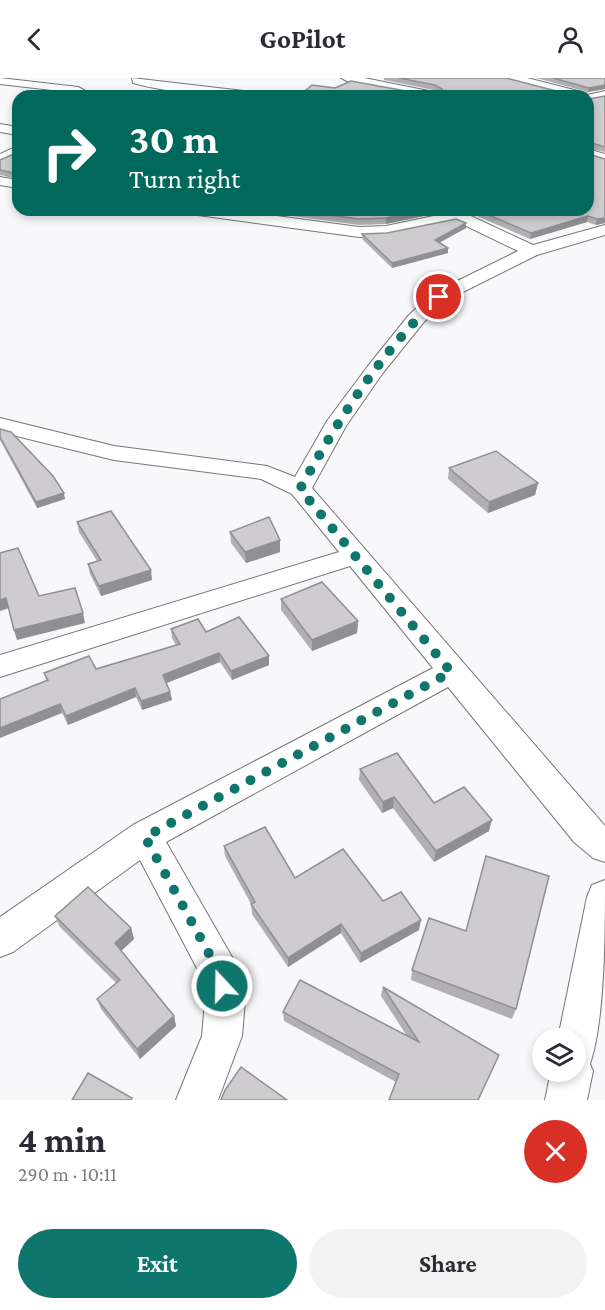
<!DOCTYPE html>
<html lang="en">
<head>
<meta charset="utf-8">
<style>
  :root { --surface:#fff; --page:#f2f2f3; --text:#2b2b33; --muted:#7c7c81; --accent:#0f766e }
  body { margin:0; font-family:"Crimson Pro",serif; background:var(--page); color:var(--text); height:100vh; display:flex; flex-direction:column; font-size:22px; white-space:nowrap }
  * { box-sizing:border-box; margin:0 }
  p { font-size:20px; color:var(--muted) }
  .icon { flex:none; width:33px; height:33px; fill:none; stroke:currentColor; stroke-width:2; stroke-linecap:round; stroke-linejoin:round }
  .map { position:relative; height:1022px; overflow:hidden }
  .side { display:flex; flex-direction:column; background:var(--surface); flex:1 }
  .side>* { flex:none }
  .hud { position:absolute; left:12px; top:12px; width:582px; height:126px; border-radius:18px; box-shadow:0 3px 9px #0003; background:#00695c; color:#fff; overflow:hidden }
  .fabs { position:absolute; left:532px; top:950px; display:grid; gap:12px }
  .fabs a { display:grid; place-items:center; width:54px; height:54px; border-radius:50%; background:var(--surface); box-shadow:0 3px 9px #0003; font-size:30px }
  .pin { position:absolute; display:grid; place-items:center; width:51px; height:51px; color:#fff; margin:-26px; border:3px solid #fff; border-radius:50%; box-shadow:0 2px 6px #0007 }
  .me { position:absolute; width:66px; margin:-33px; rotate:339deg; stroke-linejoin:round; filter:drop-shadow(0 0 4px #0008) }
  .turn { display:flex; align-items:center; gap:21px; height:126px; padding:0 18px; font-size:27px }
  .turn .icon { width:78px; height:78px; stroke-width:2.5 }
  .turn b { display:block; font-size:42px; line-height:51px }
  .round { display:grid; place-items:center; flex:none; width:63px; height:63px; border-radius:32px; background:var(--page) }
  .headline { display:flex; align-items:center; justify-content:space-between; height:102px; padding:0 18px }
  h1 { font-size:36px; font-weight:700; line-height:45px }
  .button { display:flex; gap:12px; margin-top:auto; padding:12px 18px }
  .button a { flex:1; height:69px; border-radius:36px; background:var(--accent); color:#fff; font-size:24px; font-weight:700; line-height:69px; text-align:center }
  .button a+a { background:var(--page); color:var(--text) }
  header { display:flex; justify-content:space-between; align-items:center; height:78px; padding:0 18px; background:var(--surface); font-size:27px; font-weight:700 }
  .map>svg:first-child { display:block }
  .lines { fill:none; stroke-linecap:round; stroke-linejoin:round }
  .street-casing { stroke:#777578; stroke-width:2 }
  .secondary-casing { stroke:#777578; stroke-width:2 }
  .street { fill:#fff; fill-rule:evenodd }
  .secondary { fill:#fff; fill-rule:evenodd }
  .wall { fill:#b1afb2 }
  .shaded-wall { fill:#908f91 }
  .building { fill:#cecccf; stroke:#908f91; stroke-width:1.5 }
  .route { stroke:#0f766e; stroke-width:10; stroke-dasharray:0 18 }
</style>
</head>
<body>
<header><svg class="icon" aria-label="back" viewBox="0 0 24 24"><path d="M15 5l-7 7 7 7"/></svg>GoPilot<svg class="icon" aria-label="person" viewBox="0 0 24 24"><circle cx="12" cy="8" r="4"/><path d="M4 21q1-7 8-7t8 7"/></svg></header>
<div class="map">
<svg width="605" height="1022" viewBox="0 0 605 1022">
  <rect width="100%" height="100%" fill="#f8f7fa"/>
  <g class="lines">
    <defs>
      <g id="street">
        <polygon points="0,0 78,9 84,12 78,15 0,6"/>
        <path d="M 132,0 L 252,14 L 258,18 C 217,18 173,16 133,5 Z"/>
        <polygon points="341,0 364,0 434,14 440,18 417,18 347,3"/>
        <polygon points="605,13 605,21 588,24 588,18 583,18"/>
        <polygon points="0,46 18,49 18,57 0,54"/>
        <polygon points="18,68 18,77 0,85 0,76"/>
        <polygon points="588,71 605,76 605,85 588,80"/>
        <polygon points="0,99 18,102 18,110 0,107"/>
        <polygon points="190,132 232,132 359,149 386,148 443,136 438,132 458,132 533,167 605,147 605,157 537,177 445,223 423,245 382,296 346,348 312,410 605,748 605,784 593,780 574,764 448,609 166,764 232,879 245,923 242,958 218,1022 176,1022 202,958 205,923 200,896 140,782 13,874 0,879 0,839 133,747 433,590 350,488 0,599 0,577 339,474 292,416 261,401 114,382 0,354 0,340 114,368 267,388 295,399 327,343 368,288 409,237 433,215 518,173 456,143 386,158 359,159 198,137"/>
        <path d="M 605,802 C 605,853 605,942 590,986 L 593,993 L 587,1022 L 545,1022 L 551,993 L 576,993 L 576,960 L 558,960 L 587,819 L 592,807 Z"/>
      </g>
      <polygon id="secondary" points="504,0 527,0 586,15 588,18 564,18 506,3"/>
    </defs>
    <use href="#street" class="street-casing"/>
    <use href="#secondary" class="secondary-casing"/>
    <use href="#street" class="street"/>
    <use href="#secondary" class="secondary"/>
  </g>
  <g class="wall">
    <polygon points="384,0 506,0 564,15 299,18 335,10 417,15 440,15 434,12 384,2"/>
    <polygon points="536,0 605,0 605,11 588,14"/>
    <polygon points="605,18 605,74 588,70 588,19 589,21"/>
    <polygon points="18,74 18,101 0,97 0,82"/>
    <polygon points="249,132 438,132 438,135 386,146 359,147"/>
    <polygon points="463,132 588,132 605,145 596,147 587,144 530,161"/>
    <polygon points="466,145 466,150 439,165 448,170 448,175 392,190 362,161 362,156 387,155"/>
    <polygon points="0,351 65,421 37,430 0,362"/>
    <polygon points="449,390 538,405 535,417 488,435 448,401"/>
    <polygon points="77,444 152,502 101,518 90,496 88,486 97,483 79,454"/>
    <polygon points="230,454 280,462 280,474 246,485 231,465"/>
    <polygon points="281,521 358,543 357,555 312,573 281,532"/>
    <polygon points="171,551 206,554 269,578 269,587 232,602 220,584 166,605 170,614 172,622 142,632 136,619 68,647 46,602 44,595 96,591 176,567 172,560"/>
    <polygon points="360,691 434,725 489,753 434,784 393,730 382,735 359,702"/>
    <polygon points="224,768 295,800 383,823 419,852 360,885 341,855 288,889 252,836 251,826 225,778"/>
    <polygon points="55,838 131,850 134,861 121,873 174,938 176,948 140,981 101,931 97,921 116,905 59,848"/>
    <polygon points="466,853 516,931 512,941 411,902 412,892"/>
    <polygon points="383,909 496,986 396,1004 284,943 283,934 407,958 381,918"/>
  </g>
  <g class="shaded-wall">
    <polygon points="605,7 605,11 588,14 589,10"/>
    <polygon points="424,132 438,132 438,135 386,146 386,140"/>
    <polygon points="588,138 587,144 530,161 531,155"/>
    <polygon points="605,140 605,145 596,147 597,141"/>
    <polygon points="466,145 466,150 435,167 435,162"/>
    <polygon points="448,170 448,175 392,190 392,185"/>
    <polygon points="538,405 535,417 488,435 489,424"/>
    <polygon points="64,415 65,421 37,430 36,424"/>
    <polygon points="280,462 280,474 246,485 245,474"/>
    <polygon points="151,492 152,502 101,518 99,508"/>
    <polygon points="6,520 9,530 0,533 0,522"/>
    <polygon points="83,535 85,545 17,562 14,552"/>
    <polygon points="358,543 357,555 312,573 312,562"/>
    <polygon points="219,575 220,584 164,606 163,597"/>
    <polygon points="269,578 269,587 232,602 231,593"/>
    <polygon points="135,610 136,619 68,647 66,638"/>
    <polygon points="170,614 172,622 142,632 141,623"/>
    <polygon points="60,626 62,635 0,660 0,650"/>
    <polygon points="394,719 393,730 382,735 383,724"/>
    <polygon points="492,742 489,753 434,784 436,773"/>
    <polygon points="421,842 419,852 360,885 361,875"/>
    <polygon points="341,846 341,855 288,889 288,880"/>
    <polygon points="131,850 134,861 118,876 115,865"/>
    <polygon points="174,938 176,948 140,981 137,971"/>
  </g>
  <g class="building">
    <polygon points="399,0 506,0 564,15 587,15 588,18 299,18 312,7 335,10 351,3 417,15 440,15 442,11 435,7"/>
    <polygon points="553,0 605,0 605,7 589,10"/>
    <polygon points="605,18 605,69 588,64 588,19 589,21"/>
    <polygon points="18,74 18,96 0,92 0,82"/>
    <polygon points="588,76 605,81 605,140 597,141 588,138 531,155 477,132 588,132"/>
    <polygon points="292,132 424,132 386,140 359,141"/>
    <polygon points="456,141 466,145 435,162 448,170 392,185 362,156 387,155"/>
    <polygon points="0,351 11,354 53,398 64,415 36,424 0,359"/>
    <polygon points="496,373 538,405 489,424 449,390"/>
    <polygon points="111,433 151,492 99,508 88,486 101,482 77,444"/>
    <polygon points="269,439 280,462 245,474 230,454"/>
    <polygon points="18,470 39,518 75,510 83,535 14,552 6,520 0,522 0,475"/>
    <polygon points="322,504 358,543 312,562 281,521"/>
    <polygon points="239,539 269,578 231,593 219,575 163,597 170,614 141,623 135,610 66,638 60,626 0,650 0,621 48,602 44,595 89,578 96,591 180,566 171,551 198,541 206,554"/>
    <polygon points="397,675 434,725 464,709 492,742 436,773 394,719 383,724 360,691"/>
    <polygon points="265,749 295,800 343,771 383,823 401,814 421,842 361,875 341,846 288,880 251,826 255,824 224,768"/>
    <polygon points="486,778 549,798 516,931 412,892 429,840 466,853"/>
    <polygon points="88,809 131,850 115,865 174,938 137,971 97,921 120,902 55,838"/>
    <polygon points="300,902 419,964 383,909 499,977 478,1022 389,1022 399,996 283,934"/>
    <polygon points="241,989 287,1022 221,1022 225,1012"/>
    <polygon points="88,995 132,1020 131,1022 72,1022"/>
  </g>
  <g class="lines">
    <path class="route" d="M 222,908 L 218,892 L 145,759 L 451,594 L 300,411 C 338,342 381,274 439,219"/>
  </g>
</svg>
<div class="fabs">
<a><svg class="icon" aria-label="layers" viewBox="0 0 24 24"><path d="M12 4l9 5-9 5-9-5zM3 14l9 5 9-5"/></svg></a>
</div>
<div class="pin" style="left:439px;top:219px;background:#d93025"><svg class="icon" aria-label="arrive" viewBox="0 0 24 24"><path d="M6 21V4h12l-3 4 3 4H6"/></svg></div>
<svg class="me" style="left:222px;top:908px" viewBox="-20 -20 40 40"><circle r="17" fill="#0f766e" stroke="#fff" stroke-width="3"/><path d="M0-11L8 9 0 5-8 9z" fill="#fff"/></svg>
<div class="hud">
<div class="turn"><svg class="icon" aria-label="right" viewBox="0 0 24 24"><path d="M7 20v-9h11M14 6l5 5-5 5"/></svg><div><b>30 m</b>Turn right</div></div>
</div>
</div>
<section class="side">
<div class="headline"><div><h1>4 min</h1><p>290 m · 10:11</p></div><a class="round" style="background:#d93025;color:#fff"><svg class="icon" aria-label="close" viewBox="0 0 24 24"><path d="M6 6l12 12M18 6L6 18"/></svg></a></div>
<div class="button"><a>Exit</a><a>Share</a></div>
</section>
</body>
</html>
